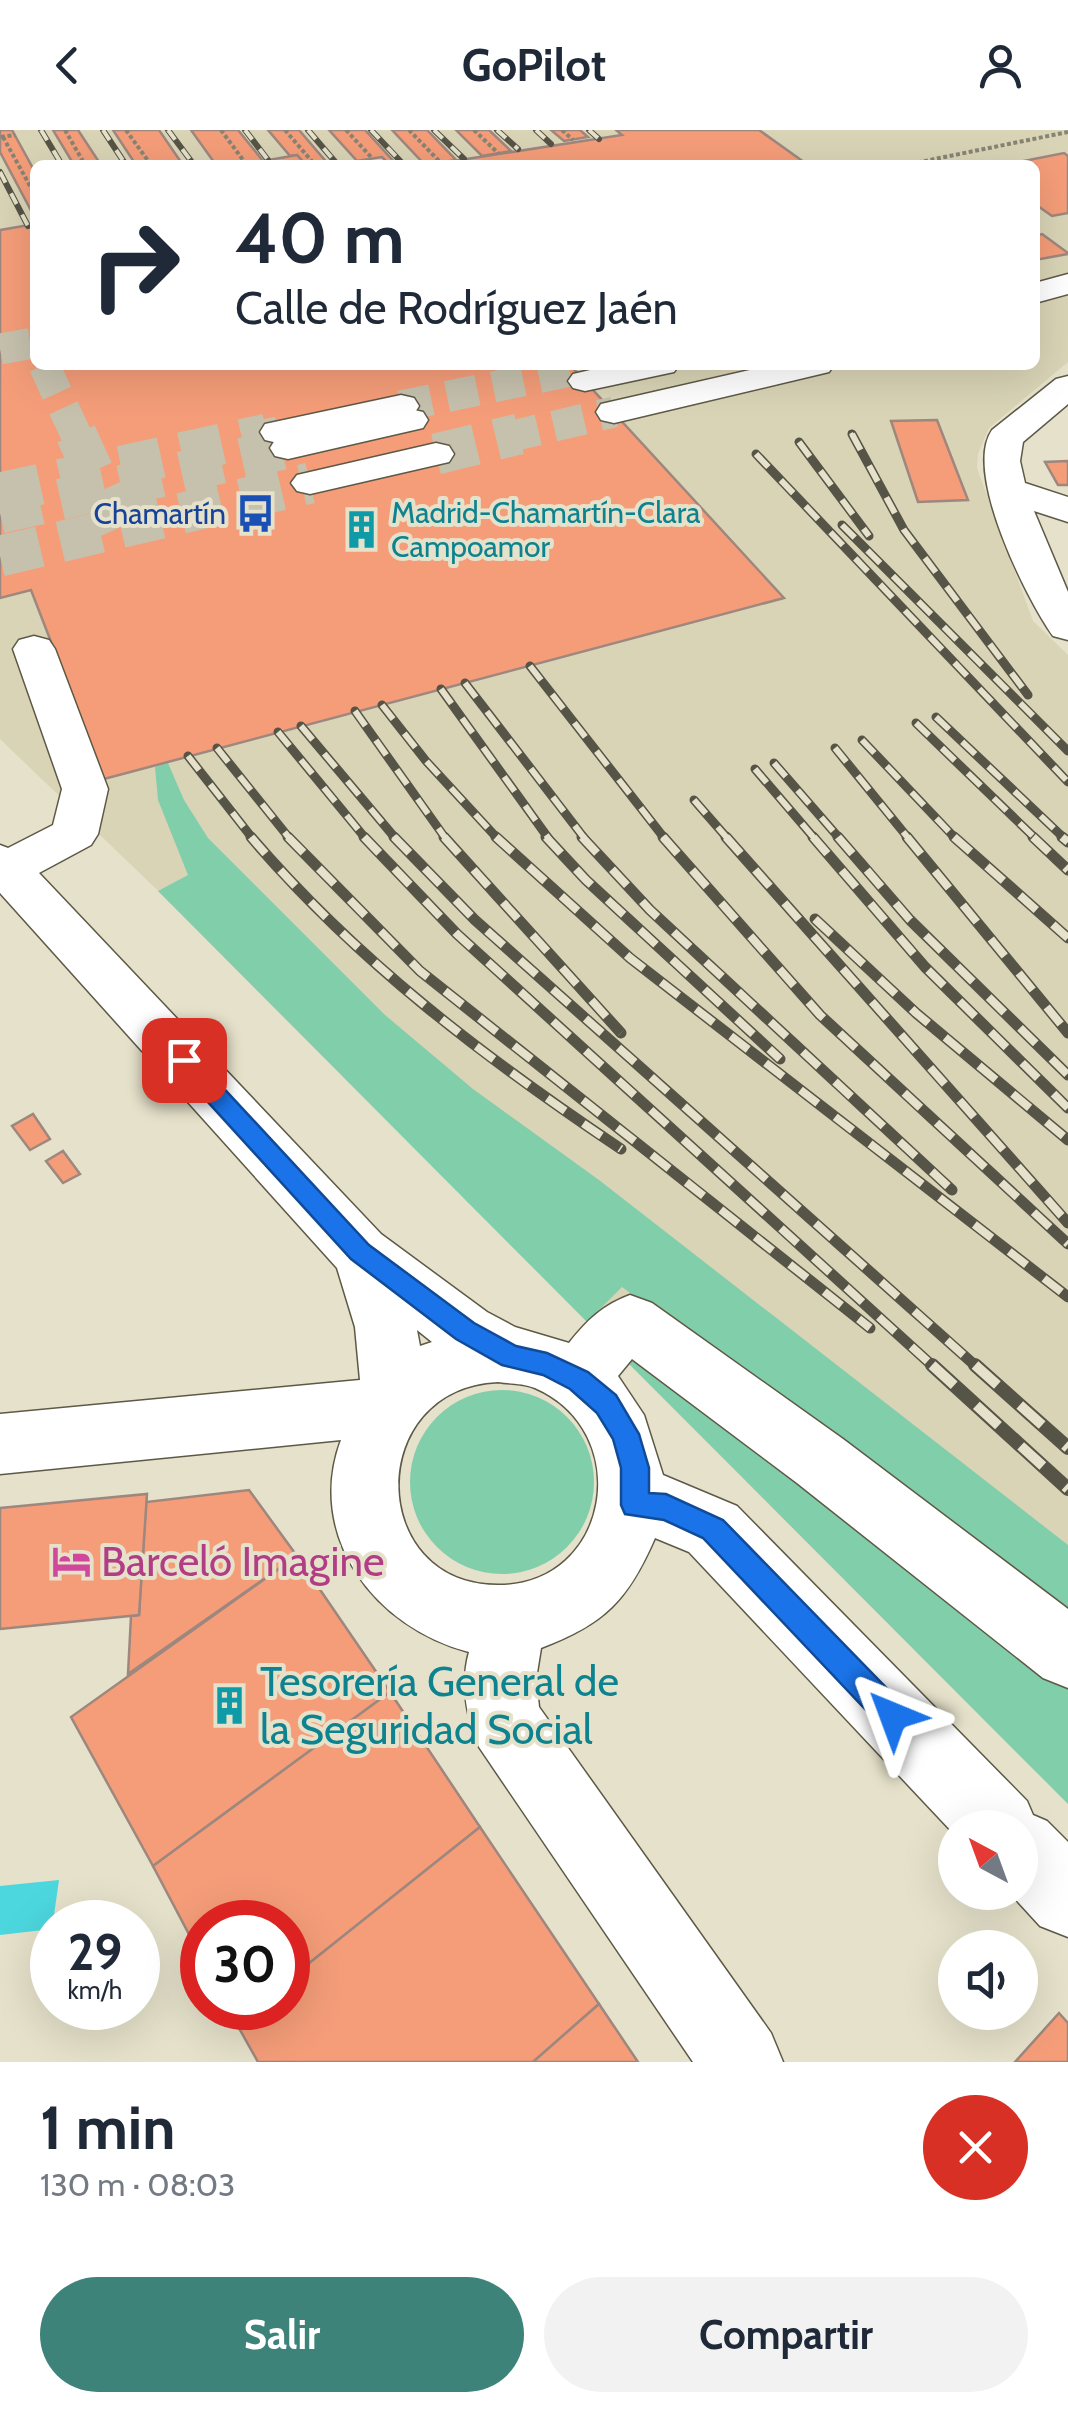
<!DOCTYPE html>
<html lang="es">
<head>
<meta charset="utf-8">
<style>
  :root { --surface:#fff; --page:#f2f2f3; --text:#1f2937; --muted:#747a83; --accent:#3e8379 }
  body { margin:0; font-family:Cabin,sans-serif; background:var(--page); color:var(--text); height:100vh; display:flex; flex-direction:column; font-size:38px; white-space:nowrap }
  * { box-sizing:border-box; margin:0 }
  p { font-size:32px; color:var(--muted) }
  .icon { flex:none; width:55px; height:55px; fill:none; stroke:currentColor; stroke-width:2; stroke-linecap:round; stroke-linejoin:round }
  .map { position:relative; height:1932px; overflow:hidden }
  .details { display:flex; flex-direction:column; background:var(--surface); flex:1 }
  .details>* { flex:none }
  .top-card { position:absolute; left:30px; top:30px; width:1010px; height:210px; border-radius:15px; box-shadow:0 10px 40px #0002; background:#fff; color:var(--text); overflow:hidden }
  .needle { width:65px; rotate:319deg }
  .buttons { position:absolute; left:938px; top:1680px; display:grid; gap:20px }
  .buttons a { display:grid; place-items:center; width:100px; height:100px; border-radius:50%; background:var(--surface); box-shadow:0 10px 40px #0002; font-size:50px }
  .speed { position:absolute; left:30px; top:1770px; display:flex; gap:20px; font-size:50px; font-weight:700; text-align:center }
  .speed>* { display:grid; place-content:center; width:130px; height:130px; border-radius:50%; background:var(--surface); box-shadow:0 10px 40px #0002; line-height:1 }
  .speed small { font-size:25px; font-weight:400 }
  .speed .limit { border:15px solid #d22; background:#fff; color:#111 }
  .pin { position:absolute; display:grid; place-items:center; width:85px; height:85px; color:#fff; margin:-42px; border-radius:20px; box-shadow:0 5px 15px #0006 }
  .me { position:absolute; width:110px; margin:-55px; rotate:316deg; stroke-linejoin:round; filter:drop-shadow(0 0 8px #0008) }
  .turn { display:flex; align-items:center; gap:35px; height:210px; padding:0 40px; font-size:45px }
  .turn .icon { width:130px; height:130px; stroke-width:2.5 }
  .turn b { display:block; font-size:70px; line-height:85px }
  .round { display:grid; place-items:center; flex:none; width:105px; height:105px; border-radius:52px; background:var(--page) }
  .overview { display:flex; align-items:center; justify-content:space-between; height:170px; padding:0 40px }
  h1 { font-size:60px; font-weight:700; line-height:75px }
  .cta { display:flex; gap:20px; margin-top:auto; padding:20px 40px }
  .cta a { flex:1; height:115px; border-radius:60px; background:var(--accent); color:#fff; font-size:40px; font-weight:700; line-height:115px; text-align:center }
  .cta a+a { background:var(--page); color:var(--text) }
  header { display:flex; justify-content:space-between; align-items:center; height:130px; padding:0 40px; background:var(--surface); font-size:45px; font-weight:700 }
  .map>svg:first-child { display:block }
  .built { fill:#d9d4b6; fill-rule:evenodd }
  .green { fill:#81ceab }
  .water { fill:#4cd7de }
  .building { fill:#f59d79; stroke:#9d877e; stroke-width:2.5 }
  .lines { fill:none; stroke-linecap:round; stroke-linejoin:round }
  .minor-tunnel-far1 { stroke:#c5c1ad; stroke-width:31; stroke-dasharray:31 16; stroke-linecap:butt }
  .minor-tunnel { stroke:#c5c1ad; stroke-width:41; stroke-dasharray:41 21; stroke-linecap:butt }
  .major-tunnel-far1 { stroke:#c5c1ad; stroke-width:31; stroke-dasharray:31 16; stroke-linecap:butt }
  .major-tunnel { stroke:#c5c1ad; stroke-width:41; stroke-dasharray:41 21; stroke-linecap:butt }
  .minor-casing { stroke:#5d5946; stroke-width:3 }
  .major-casing { stroke:#5d5946; stroke-width:3 }
  .path { stroke:#878474; stroke-width:4; stroke-dasharray:4 2.5; stroke-linecap:butt }
  .minor { fill:#fff; fill-rule:evenodd }
  .major { fill:#fff; fill-rule:evenodd }
  .rail-far3-casing { stroke:#565447; stroke-width:6 }
  .rail-far2-casing { stroke:#565447; stroke-width:9 }
  .rail-far1-casing { stroke:#565447; stroke-width:11 }
  .rail-casing { stroke:#565447; stroke-width:14 }
  .rail-far3 { stroke:#e5e1ca; stroke-width:4; stroke-dasharray:12; stroke-linecap:butt }
  .rail-far2 { stroke:#e5e1ca; stroke-width:6; stroke-dasharray:18; stroke-linecap:butt }
  .rail-far1 { stroke:#e5e1ca; stroke-width:8; stroke-dasharray:22; stroke-linecap:butt }
  .rail { stroke:#e5e1ca; stroke-width:10; stroke-dasharray:30; stroke-linecap:butt }
  .route { fill:#1a73e8; stroke:#114b97; stroke-width:2.5 }
  .labels { text-anchor:middle; stroke-width:8; stroke-linejoin:round; paint-order:stroke }
  .far-culture-label { font-size:30px; fill:#0d838f; stroke:#e5e1ca; text-anchor:start }
  .far-transit-label { font-size:30px; fill:#164399; stroke:#e5e1ca; text-anchor:end }
  .near-hotel-label { font-size:42px; fill:#b23c85; stroke:#e5e1ca; text-anchor:start }
  .near-culture-label { font-size:42px; fill:#0d838f; stroke:#e5e1ca; text-anchor:start }
</style>
</head>
<body>
<header><svg class="icon" aria-label="back" viewBox="0 0 24 24"><path d="M15 5l-7 7 7 7"/></svg>GoPilot<svg class="icon" aria-label="person" viewBox="0 0 24 24"><circle cx="12" cy="8" r="4"/><path d="M4 21q1-7 8-7t8 7"/></svg></header>
<div class="map">
<svg width="1068" height="1932" viewBox="0 0 1068 1932">
  <rect width="100%" height="100%" fill="#e5e1ca"/>
  <path class="built" d="M 0,0 L 1068,0 L 1068,232 L 989,298 L 978,324 L 977,338 L 1033,491 L 1068,525 L 1068,1671 L 251,850 L 0,609 ZM 35,35 L 1035,35 L 1035,235 L 35,235 Z"/>
  <g class="green">
    <polygon points="168,633 184,670 208,708 385,885 473,959 599,1050 1068,1415 1068,1490 782,1272 622,1157 587,1192 158,761 188,745 158,670 155,637"/>
    <polygon points="634,1224 1068,1556 1068,1674 626,1231"/>
    <circle cx="502" cy="1352" r="92"/>
  </g>
  <polygon class="water" points="59,1750 52,1799 0,1805 0,1756"/>
  <g class="building">
    <polygon points="0,0 12,0 35,42 35,88 0,22"/>
    <polygon points="53,0 78,0 101,35 74,35"/>
    <polygon points="113,0 159,0 183,35 136,35"/>
    <polygon points="191,0 238,0 263,31 216,35"/>
    <polygon points="268,0 299,0 329,35 306,35 297,25 290,26"/>
    <polygon points="329,0 365,0 397,35 390,35 382,27 357,31"/>
    <polygon points="392,0 427,0 456,30 425,35"/>
    <polygon points="456,0 489,0 511,21 482,26"/>
    <polygon points="551,0 580,0 588,7 564,11"/>
    <polygon points="616,0 759,0 808,35 428,35 622,5"/>
    <polygon points="1064,23 1068,26 1068,83 1052,86 1035,74 1035,35 1004,35"/>
    <polygon points="297,25 306,35 238,35 246,34"/>
    <polygon points="35,94 35,235 570,235 784,468 104,649 31,460 0,468 0,100"/>
    <polygon points="1042,104 1068,123 1068,124 1035,130 1035,106"/>
    <polygon points="937,290 968,370 918,372 891,291"/>
    <polygon points="1068,331 1068,355 1058,355 1045,332"/>
    <polygon points="33,984 50,1009 30,1020 12,996"/>
    <polygon points="63,1021 80,1044 63,1053 46,1031"/>
    <polygon points="249,1360 297,1426 128,1544 131,1486 139,1485 146,1372"/>
    <polygon points="147,1364 139,1485 0,1499 0,1378"/>
    <polygon points="297,1426 390,1562 153,1736 71,1587"/>
    <polygon points="390,1562 480,1697 288,1850 288,1792 202,1792 202,1829 153,1736"/>
    <polygon points="480,1697 599,1874 533,1932 258,1932 235,1891 253,1878 288,1878 288,1850"/>
    <polygon points="599,1874 638,1932 533,1932"/>
    <polygon points="1059,1883 1068,1893 1068,1932 1015,1932"/>
  </g>
  <g class="lines">
    <g class="minor-tunnel-far1">
      <polyline points="0,219 33,213 35,217"/>
      <polyline points="44,235 77,307"/>
      <polyline points="401,276 600,235"/>
      <polyline points="255,307 278,302"/>
    </g>
    <g class="minor-tunnel">
      <polyline points="76,304 119,398"/>
      <polyline points="0,363 267,304"/>
    </g>
    <polyline class="major-tunnel-far1" points="508,307 614,282"/>
    <g class="major-tunnel">
      <polyline points="436,324 519,304"/>
      <polyline points="0,383 288,318"/>
      <polyline points="0,426 310,353"/>
    </g>
    <defs>
      <g id="minor">
        <path d="M 1068,246 L 1068,274 L 1023,312 L 1020,331 L 1025,353 L 1068,367 L 1068,392 L 1034,381 L 1068,462 L 1068,510 L 1053,506 C 1026,468 963,342 992,300 L 1056,249 Z"/>
        <polygon points="401,265 414,268 419,276 414,284 278,313 265,310 260,302 265,294"/>
        <path d="M 34,506 L 49,510 L 55,519 L 108,659 L 98,704 L 91,715 L 39,743 L 381,1104 L 487,1182 L 515,1197 L 569,1213 C 587,1190 603,1175 630,1165 L 652,1173 L 843,1309 L 1068,1479 L 1068,1558 L 1043,1548 L 797,1353 L 632,1229 L 618,1246 L 644,1285 L 663,1345 L 737,1376 L 1027,1671 L 1033,1685 L 1047,1691 L 1068,1712 L 1068,1807 L 1040,1796 L 1009,1762 L 1020,1762 L 1020,1698 L 955,1698 L 955,1705 L 689,1422 L 655,1408 C 628,1470 605,1494 541,1518 L 536,1549 L 539,1577 L 771,1903 L 783,1932 L 693,1932 L 479,1617 C 466,1586 460,1555 469,1522 C 376,1498 305,1407 341,1310 L 0,1344 L 0,1284 L 360,1250 L 355,1197 L 337,1138 L 0,763 L 0,715 L 8,718 L 53,695 L 62,659 L 13,519 L 19,510 ZM 417,1200 L 432,1212 L 420,1216 ZM 498,1252 C 510,1254 523,1253 535,1258 C 636,1302 610,1455 499,1455 C 366,1456 364,1258 498,1252 Z"/>
      </g>
      <g id="major">
        <polygon points="1068,144 1068,164 1035,173 1035,153"/>
        <polygon points="612,235 679,235 674,242 585,261 573,258 568,251 573,244"/>
        <polygon points="772,235 834,235 829,242 614,293 601,290 596,282 601,274"/>
        <polygon points="410,279 423,282 428,290 423,298 288,329 275,326 270,318 275,310"/>
        <polygon points="436,313 449,316 454,324 449,332 310,364 297,361 291,353 297,345"/>
      </g>
    </defs>
    <use href="#minor" class="minor-casing"/>
    <use href="#major" class="major-casing"/>
    <g class="path">
      <polyline points="65,0 85,35"/>
      <polyline points="126,0 151,35"/>
      <polyline points="221,0 246,34"/>
      <polyline points="285,0 315,35"/>
      <polyline points="346,0 372,28"/>
      <polyline points="409,0 441,33"/>
      <polyline points="474,0 498,23"/>
      <polyline points="562,0 573,10"/>
      <polyline points="1,7 15,5"/>
      <polyline points="3,7 35,65"/>
      <polyline points="905,35 1068,2"/>
    </g>
    <use href="#minor" class="minor"/>
    <use href="#major" class="major"/>
    <defs>
      <g id="rail-far3">
        <polyline points="41,0 62,35"/>
        <polyline points="103,0 126,35"/>
        <polyline points="168,0 194,35"/>
        <polyline points="245,0 268,30"/>
        <polyline points="308,0 337,34"/>
        <polyline points="371,0 404,35"/>
        <polyline points="434,0 464,29"/>
        <polyline points="497,0 518,19"/>
        <polyline points="536,0 551,14"/>
        <polyline points="589,0 599,9"/>
        <polyline points="0,42 28,96"/>
        <polyline points="851,303 853,307"/>
      </g>
      <g id="rail-far2">
        <polyline points="852,304 904,400 1028,565"/>
        <polyline points="799,312 869,406"/>
        <polyline points="756,324 1068,652"/>
        <polyline points="842,395 1068,621"/>
        <polyline points="530,536 665,709"/>
        <polyline points="465,553 585,709"/>
        <polyline points="441,559 549,709"/>
        <polyline points="382,575 426,631 498,709"/>
        <polyline points="355,581 446,709"/>
        <polyline points="936,587 1065,709"/>
        <polyline points="916,593 1036,709"/>
        <polyline points="301,596 396,709"/>
        <polyline points="278,602 366,709"/>
        <polyline points="862,610 956,709"/>
        <polyline points="217,618 290,709"/>
        <polyline points="835,618 909,709"/>
        <polyline points="188,626 253,709"/>
        <polyline points="774,633 840,709"/>
        <polyline points="755,639 815,709"/>
        <polyline points="694,670 728,709"/>
      </g>
      <g id="rail-far1">
        <path d="M 251,707 C 357,831 485,928 621,1019"/>
        <polyline points="288,707 420,841 870,1198"/>
        <polyline points="364,707 457,804 935,1238"/>
        <polyline points="394,707 475,790 978,1238"/>
        <polyline points="444,707 621,903"/>
        <polyline points="496,707 630,828 1068,1167"/>
        <polyline points="546,707 586,750 780,929"/>
        <polyline points="582,707 650,780 952,1060"/>
        <polyline points="663,707 820,885 1068,1114"/>
        <polyline points="726,707 1068,1093"/>
        <polyline points="813,707 925,837 1068,978"/>
        <polyline points="838,707 910,790 1068,945"/>
        <polyline points="907,707 1068,903"/>
        <polyline points="954,707 1068,808"/>
        <polyline points="1033,707 1068,740"/>
        <polyline points="1062,707 1068,712"/>
        <polyline points="815,789 916,883 1068,1010"/>
      </g>
      <g id="rail">
        <polyline points="932,1235 1068,1359"/>
        <polyline points="975,1235 1068,1318"/>
      </g>
    </defs>
    <use href="#rail-far3" class="rail-far3-casing"/>
    <use href="#rail-far2" class="rail-far2-casing"/>
    <use href="#rail-far1" class="rail-far1-casing"/>
    <use href="#rail" class="rail-casing"/>
    <use href="#rail-far3" class="rail-far3"/>
    <use href="#rail-far2" class="rail-far2"/>
    <use href="#rail-far1" class="rail-far1"/>
    <use href="#rail" class="rail"/>
  </g>
  <polygon class="route" points="184,922 192,924 369,1115 474,1193 516,1216 547,1223 588,1242 616,1265 639,1304 649,1338 649,1363 666,1364 723,1390 904,1576 908,1586 904,1597 893,1602 882,1597 703,1408 664,1390 625,1384 621,1375 621,1338 613,1309 597,1283 570,1259 543,1245 502,1235 456,1209 351,1129 176,937 173,930 176,924"/>
  <defs>
    <symbol id="bus-bare" viewBox="-9 -9 18 18"><path d="M-5-6H5V4H4V6H2V4H-2V6H-4V4H-5ZM-3.5-4V0h7V-4ZM-3.5 1.2v1.5H-2V1.2ZM2 1.2v1.5H3.5V1.2Z" fill="#1a4fb4" stroke="#e5e1ca" stroke-width="2.5" paint-order="stroke"/></symbol>
    <symbol id="building-bare" viewBox="-9 -9 18 18"><path d="M-4-6H4V6H1V3H-1V6H-4ZM-2.5-4.3h1.7v1.8h-1.7ZM.8-4.3h1.7v1.8H.8ZM-2.5-1h1.7V.8h-1.7ZM.8-1h1.7V.8H.8Z" fill="#0f9aa8" stroke="#e5e1ca" stroke-width="2.5" paint-order="stroke"/></symbol>
    <symbol id="hotel-bare" viewBox="-9 -9 18 18"><path d="M-6-4.5h1.5V1H6V5H4.5V3h-9V5H-6ZM-4 0a1.8 1.8 0 1 1 3.6 0ZM.5 0V-2.5h3Q6-2.5 6 0Z" fill="#d1479c" stroke="#e5e1ca" stroke-width="2.5" paint-order="stroke"/></symbol>
  </defs>
  <g fill-rule="evenodd">
    <use href="#bus-bare" x="228" y="356" width="55" height="55"/>
    <use href="#building-bare" x="334" y="372" width="55" height="55"/>
    <use href="#hotel-bare" x="44" y="1404" width="55" height="55"/>
    <use href="#building-bare" x="202" y="1548" width="55" height="55"/>
  </g>
  <g class="labels">
    <g class="far-culture-label">
      <text x="391" y="393">Madrid-Chamartín-Clara<tspan x="391" dy="34">Campoamor</tspan></text>
    </g>
    <g class="far-transit-label">
      <text x="226" y="394">Chamartín</text>
    </g>
    <g class="near-hotel-label">
      <text x="101" y="1446">Barceló Imagine</text>
    </g>
    <g class="near-culture-label">
      <text x="260" y="1566">Tesorería General de<tspan x="260" dy="48">la Seguridad Social</tspan></text>
    </g>
  </g>
</svg>
<div class="buttons">
<a><svg class="needle" viewBox="-14 -14 28 28"><path d="M0-13l5 13h-10z" fill="#e53935"/><path d="M0 13l5-13h-10z" fill="#747a83"/></svg></a>
<a><svg class="icon" aria-label="sound" viewBox="0 0 24 24"><path d="M4 9h4l5-4v14l-5-4H4zM17 9q2 3 0 6"/></svg></a>
</div>
<div class="speed"><div>29<small>km/h</small></div><div class="limit">30</div></div>
<div class="pin" style="left:184px;top:930px;background:#d93025"><svg class="icon" aria-label="arrive" viewBox="0 0 24 24"><path d="M6 21V4h12l-3 4 3 4H6"/></svg></div>
<svg class="me" style="left:893px;top:1586px" viewBox="-20 -20 40 40"><path d="M0-17L14 15 0 8-14 15z" fill="#1a73e8" stroke="#fff" stroke-width="4"/></svg>
<div class="top-card">
<div class="turn"><svg class="icon" aria-label="right" viewBox="0 0 24 24"><path d="M7 20v-9h11M14 6l5 5-5 5"/></svg><div><b>40 m</b>Calle de Rodríguez Jaén</div></div>
</div>
</div>
<section class="details">
<div class="overview"><div><h1>1 min</h1><p>130 m · 08:03</p></div><a class="round" style="background:#d93025;color:#fff"><svg class="icon" aria-label="close" viewBox="0 0 24 24"><path d="M6 6l12 12M18 6L6 18"/></svg></a></div>
<div class="cta"><a>Salir</a><a>Compartir</a></div>
</section>
</body>
</html>
